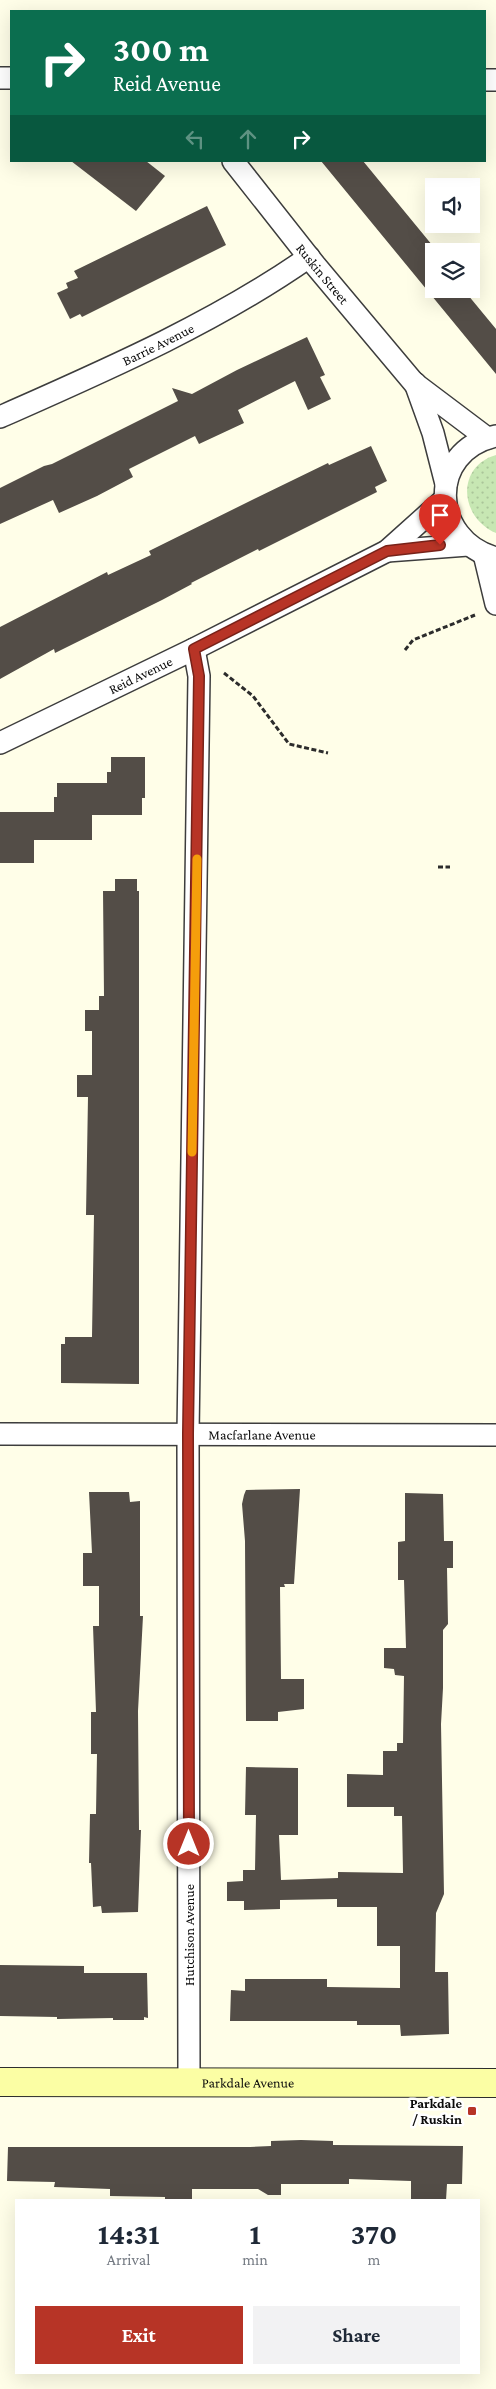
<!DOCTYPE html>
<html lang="en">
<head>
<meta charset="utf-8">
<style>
  :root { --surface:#fff; --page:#f2f2f3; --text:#1f2937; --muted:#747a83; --accent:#b73426 }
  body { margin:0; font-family:"Crimson Pro",serif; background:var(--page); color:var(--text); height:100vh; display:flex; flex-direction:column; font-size:19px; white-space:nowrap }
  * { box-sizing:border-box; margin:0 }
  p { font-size:16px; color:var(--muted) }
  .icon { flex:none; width:28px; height:28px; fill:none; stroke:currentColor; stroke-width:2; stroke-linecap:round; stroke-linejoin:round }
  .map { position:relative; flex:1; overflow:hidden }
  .side { position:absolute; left:15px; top:2199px; width:465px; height:175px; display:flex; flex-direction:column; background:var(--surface); border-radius:0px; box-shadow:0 5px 20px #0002 }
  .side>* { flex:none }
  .guide { position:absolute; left:10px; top:10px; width:476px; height:152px; border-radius:0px; box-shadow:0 5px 20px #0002; background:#0b6e4f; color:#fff; overflow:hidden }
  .tools { position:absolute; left:425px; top:178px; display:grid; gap:10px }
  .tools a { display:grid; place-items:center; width:55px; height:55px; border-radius:0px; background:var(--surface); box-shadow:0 5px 20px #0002; font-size:25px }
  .pin { position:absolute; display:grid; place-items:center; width:42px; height:42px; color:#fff; margin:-51px -21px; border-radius:50% 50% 50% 0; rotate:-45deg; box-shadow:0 0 5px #0007 }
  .pin .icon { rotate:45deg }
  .me { position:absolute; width:55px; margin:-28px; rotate:0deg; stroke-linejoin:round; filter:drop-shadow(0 0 4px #0008) }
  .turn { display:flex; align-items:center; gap:18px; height:105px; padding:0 20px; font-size:22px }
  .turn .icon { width:65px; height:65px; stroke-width:2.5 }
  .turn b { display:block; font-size:35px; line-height:42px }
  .lanes { display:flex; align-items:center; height:48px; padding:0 20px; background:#0003; justify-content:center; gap:25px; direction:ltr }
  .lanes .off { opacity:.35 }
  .eta { display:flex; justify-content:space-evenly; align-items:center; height:85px; text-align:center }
  .eta b { font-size:30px; font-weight:700; line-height:35px }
  .primary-button { display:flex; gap:10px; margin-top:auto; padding:10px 20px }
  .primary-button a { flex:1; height:58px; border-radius:0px; background:var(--accent); color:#fff; font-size:20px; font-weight:700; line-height:58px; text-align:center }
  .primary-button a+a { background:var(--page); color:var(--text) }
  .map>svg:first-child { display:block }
  .green { fill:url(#green-dots) }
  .building { fill:#534d47 }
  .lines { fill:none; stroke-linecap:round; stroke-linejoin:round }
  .street-casing { stroke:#3d3d3d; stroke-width:24 }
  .secondary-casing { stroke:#2c2c2c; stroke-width:30 }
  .path { stroke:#2c2c2c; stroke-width:3; stroke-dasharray:5 2.5; stroke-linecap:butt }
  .street { stroke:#fff; stroke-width:21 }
  .secondary { stroke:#fbfea4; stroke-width:28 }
  .route-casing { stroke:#772219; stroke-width:12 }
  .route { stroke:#b73426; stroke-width:9 }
  .slow { stroke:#f59e0b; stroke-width:9 }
  .poi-dot { fill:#b73426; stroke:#fff; stroke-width:2 }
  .labels { text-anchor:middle; stroke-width:5; stroke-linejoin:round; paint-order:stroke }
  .street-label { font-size:14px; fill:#0a0a0a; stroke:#fff }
  .poi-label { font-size:14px; font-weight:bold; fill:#0a0a0a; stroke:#fff; text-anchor:end }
</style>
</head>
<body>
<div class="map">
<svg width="496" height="2389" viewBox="0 0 496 2389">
  <defs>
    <pattern id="green-dots" width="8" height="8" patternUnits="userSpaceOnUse" patternTransform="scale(1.25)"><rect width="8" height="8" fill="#c7e7b3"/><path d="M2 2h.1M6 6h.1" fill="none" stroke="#aac599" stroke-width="1.8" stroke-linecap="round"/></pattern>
  </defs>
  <rect width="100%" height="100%" fill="#fffee8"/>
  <path class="green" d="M 496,455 L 496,533 C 460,518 455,467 496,455 Z"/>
  <g class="building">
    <polygon points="71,161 146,161 165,176 136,211"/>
    <polygon points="321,161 363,161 437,251 434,251 434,289 463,289 496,329 496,374"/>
    <polygon points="207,206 226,245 82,317 80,314 70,319 57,293 68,288 66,283 78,278 74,271"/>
    <polygon points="307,337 325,375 320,377 331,399 308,410 295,381 238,410 244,423 199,444 195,436 129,469 133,477 97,496 59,513 53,500 0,524 0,488 44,466 52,464 178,401 172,388 192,394 237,370"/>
    <polygon points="371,446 387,481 375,487 377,492 259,551 258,549 191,583 192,584 162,600 55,653 54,649 0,679 0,627 107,572 108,575 151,555 149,551 254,499 328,463 329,465"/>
    <polygon points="111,757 145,757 145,798 142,798 142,815 92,815 92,840 34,840 34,863 0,863 0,812 54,812 54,797 57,797 57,783 107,783 107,772 111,772"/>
    <polygon points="115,879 137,879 137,891 139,891 139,1384 61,1383 61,1344 65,1344 65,1337 92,1337 94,1215 86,1215 88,1097 77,1097 77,1075 92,1075 92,1031 85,1031 85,1010 99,1010 99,996 104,996 103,891 115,891"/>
    <polygon points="300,1489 294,1584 284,1584 285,1587 280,1587 281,1679 304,1679 304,1709 278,1712 278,1721 246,1721 245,1541 242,1504 244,1495 246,1490"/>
    <polygon points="89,1492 129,1492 130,1502 140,1501 140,1616 143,1616 138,1711 139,1830 141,1830 138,1912 102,1913 101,1906 93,1907 91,1863 89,1863 90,1814 96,1814 97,1754 91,1754 91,1712 96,1712 93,1626 99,1626 99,1586 83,1586 83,1553 92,1553"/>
    <polygon points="405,1493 443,1494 444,1541 453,1541 453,1568 447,1568 448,1624 443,1630 443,1688 441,1724 444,1894 436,1913 435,1972 448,1972 449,2034 401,2036 400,2025 357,2025 357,2021 230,2021 231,1990 245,1991 245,1979 327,1979 327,1987 400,1988 400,1946 377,1946 377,1907 337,1907 337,1899 280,1900 280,1909 244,1910 244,1901 227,1901 227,1882 243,1881 243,1870 255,1870 256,1815 245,1815 246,1767 298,1768 298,1835 279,1835 281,1880 338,1878 338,1872 403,1873 402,1816 394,1816 394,1807 347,1807 347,1774 383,1775 383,1751 397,1751 397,1743 403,1743 404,1676 395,1675 394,1669 384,1668 384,1648 406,1648 404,1580 398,1580 398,1542 405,1541"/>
    <polygon points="0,1965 84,1966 84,1973 147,1973 148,2018 144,2017 144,2020 113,2020 113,2018 57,2019 57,2017 0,2016"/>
    <polygon points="301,2140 333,2141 333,2145 463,2146 462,2184 447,2184 446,2200 411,2200 411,2181 349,2179 349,2184 281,2184 281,2195 268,2195 258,2189 192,2189 192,2200 165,2200 165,2197 110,2196 110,2189 54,2187 55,2182 7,2181 8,2147 250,2147 271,2146 271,2141"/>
  </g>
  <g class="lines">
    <defs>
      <g id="street">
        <polyline points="0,78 11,78"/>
        <polyline points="485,80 496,80"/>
        <path id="s1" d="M 233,161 L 315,265 L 414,383 L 487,438"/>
        <polyline points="415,383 433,433 446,484"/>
        <path id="s2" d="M 0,417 C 104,371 215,323 309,257"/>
        <path d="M 496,436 C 427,451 430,540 496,558"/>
        <polyline points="387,551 468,545"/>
        <polyline points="484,554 496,604"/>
        <path id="s3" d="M 0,743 L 194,649 L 387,551 L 445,499"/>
        <path id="s4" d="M 0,1434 L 496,1435"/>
        <polyline points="189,2081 188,1434 199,676 194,649"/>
      </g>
      <g id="secondary">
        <path id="s5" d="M 0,2082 L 496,2083"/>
      </g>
    </defs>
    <use href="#street" class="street-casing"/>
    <use href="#secondary" class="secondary-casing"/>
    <g class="path">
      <polyline points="405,650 413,640 475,615"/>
      <polyline points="224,673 253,696 289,744 328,753"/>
      <polyline points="438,867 450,867"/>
    </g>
    <use href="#street" class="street"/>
    <use href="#secondary" class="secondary"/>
  </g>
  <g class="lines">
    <defs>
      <polyline id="route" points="189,1844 188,1434 199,676 194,649 387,551 440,545"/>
    </defs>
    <use href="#route" class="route-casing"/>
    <use href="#route" class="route"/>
    <polyline class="slow" points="192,1152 197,859"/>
  </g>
  <rect class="poi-dot" x="467" y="2106" width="10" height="10" rx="2.5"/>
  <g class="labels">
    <g class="street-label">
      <text dy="5" stroke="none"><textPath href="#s1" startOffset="144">Ruskin Street</textPath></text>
      <text dy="5" stroke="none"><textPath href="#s2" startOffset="174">Barrie Avenue</textPath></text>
      <text dy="5" stroke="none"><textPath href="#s3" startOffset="156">Reid Avenue</textPath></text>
      <text dy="5" stroke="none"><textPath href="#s4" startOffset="262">Macfarlane Avenue</textPath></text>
      <text transform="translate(189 1935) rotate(-90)" y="5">Hutchison Avenue</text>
      <text dy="5" stroke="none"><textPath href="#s5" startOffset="248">Parkdale Avenue</textPath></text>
    </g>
    <g class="poi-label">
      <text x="462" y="2108">Parkdale<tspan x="462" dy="16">/ Ruskin</tspan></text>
    </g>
  </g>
</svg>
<div class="tools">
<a><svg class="icon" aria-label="sound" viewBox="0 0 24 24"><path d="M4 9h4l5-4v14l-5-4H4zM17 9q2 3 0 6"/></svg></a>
<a><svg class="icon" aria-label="layers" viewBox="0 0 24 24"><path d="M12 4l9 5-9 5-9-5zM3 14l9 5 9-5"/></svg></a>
</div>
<div class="pin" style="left:440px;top:545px;background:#d93025"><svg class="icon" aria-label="arrive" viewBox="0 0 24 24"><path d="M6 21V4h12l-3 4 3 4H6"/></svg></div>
<svg class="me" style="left:189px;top:1844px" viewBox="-20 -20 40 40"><circle r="17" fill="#b73426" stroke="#fff" stroke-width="3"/><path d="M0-11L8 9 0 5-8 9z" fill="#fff"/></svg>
<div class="guide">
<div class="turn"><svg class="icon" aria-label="right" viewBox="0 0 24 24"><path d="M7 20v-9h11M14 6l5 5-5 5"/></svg><div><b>300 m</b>Reid Avenue</div></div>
<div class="lanes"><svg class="icon off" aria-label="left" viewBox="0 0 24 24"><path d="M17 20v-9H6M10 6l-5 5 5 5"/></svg><svg class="icon off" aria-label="ahead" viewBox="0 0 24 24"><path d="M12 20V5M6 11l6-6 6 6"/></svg><svg class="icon" aria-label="right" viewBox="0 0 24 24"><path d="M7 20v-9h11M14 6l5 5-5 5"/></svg></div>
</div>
<section class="side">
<div class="eta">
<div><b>14:31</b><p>Arrival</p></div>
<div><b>1</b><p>min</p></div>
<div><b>370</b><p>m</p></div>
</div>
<div class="primary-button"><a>Exit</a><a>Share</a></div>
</section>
</div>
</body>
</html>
